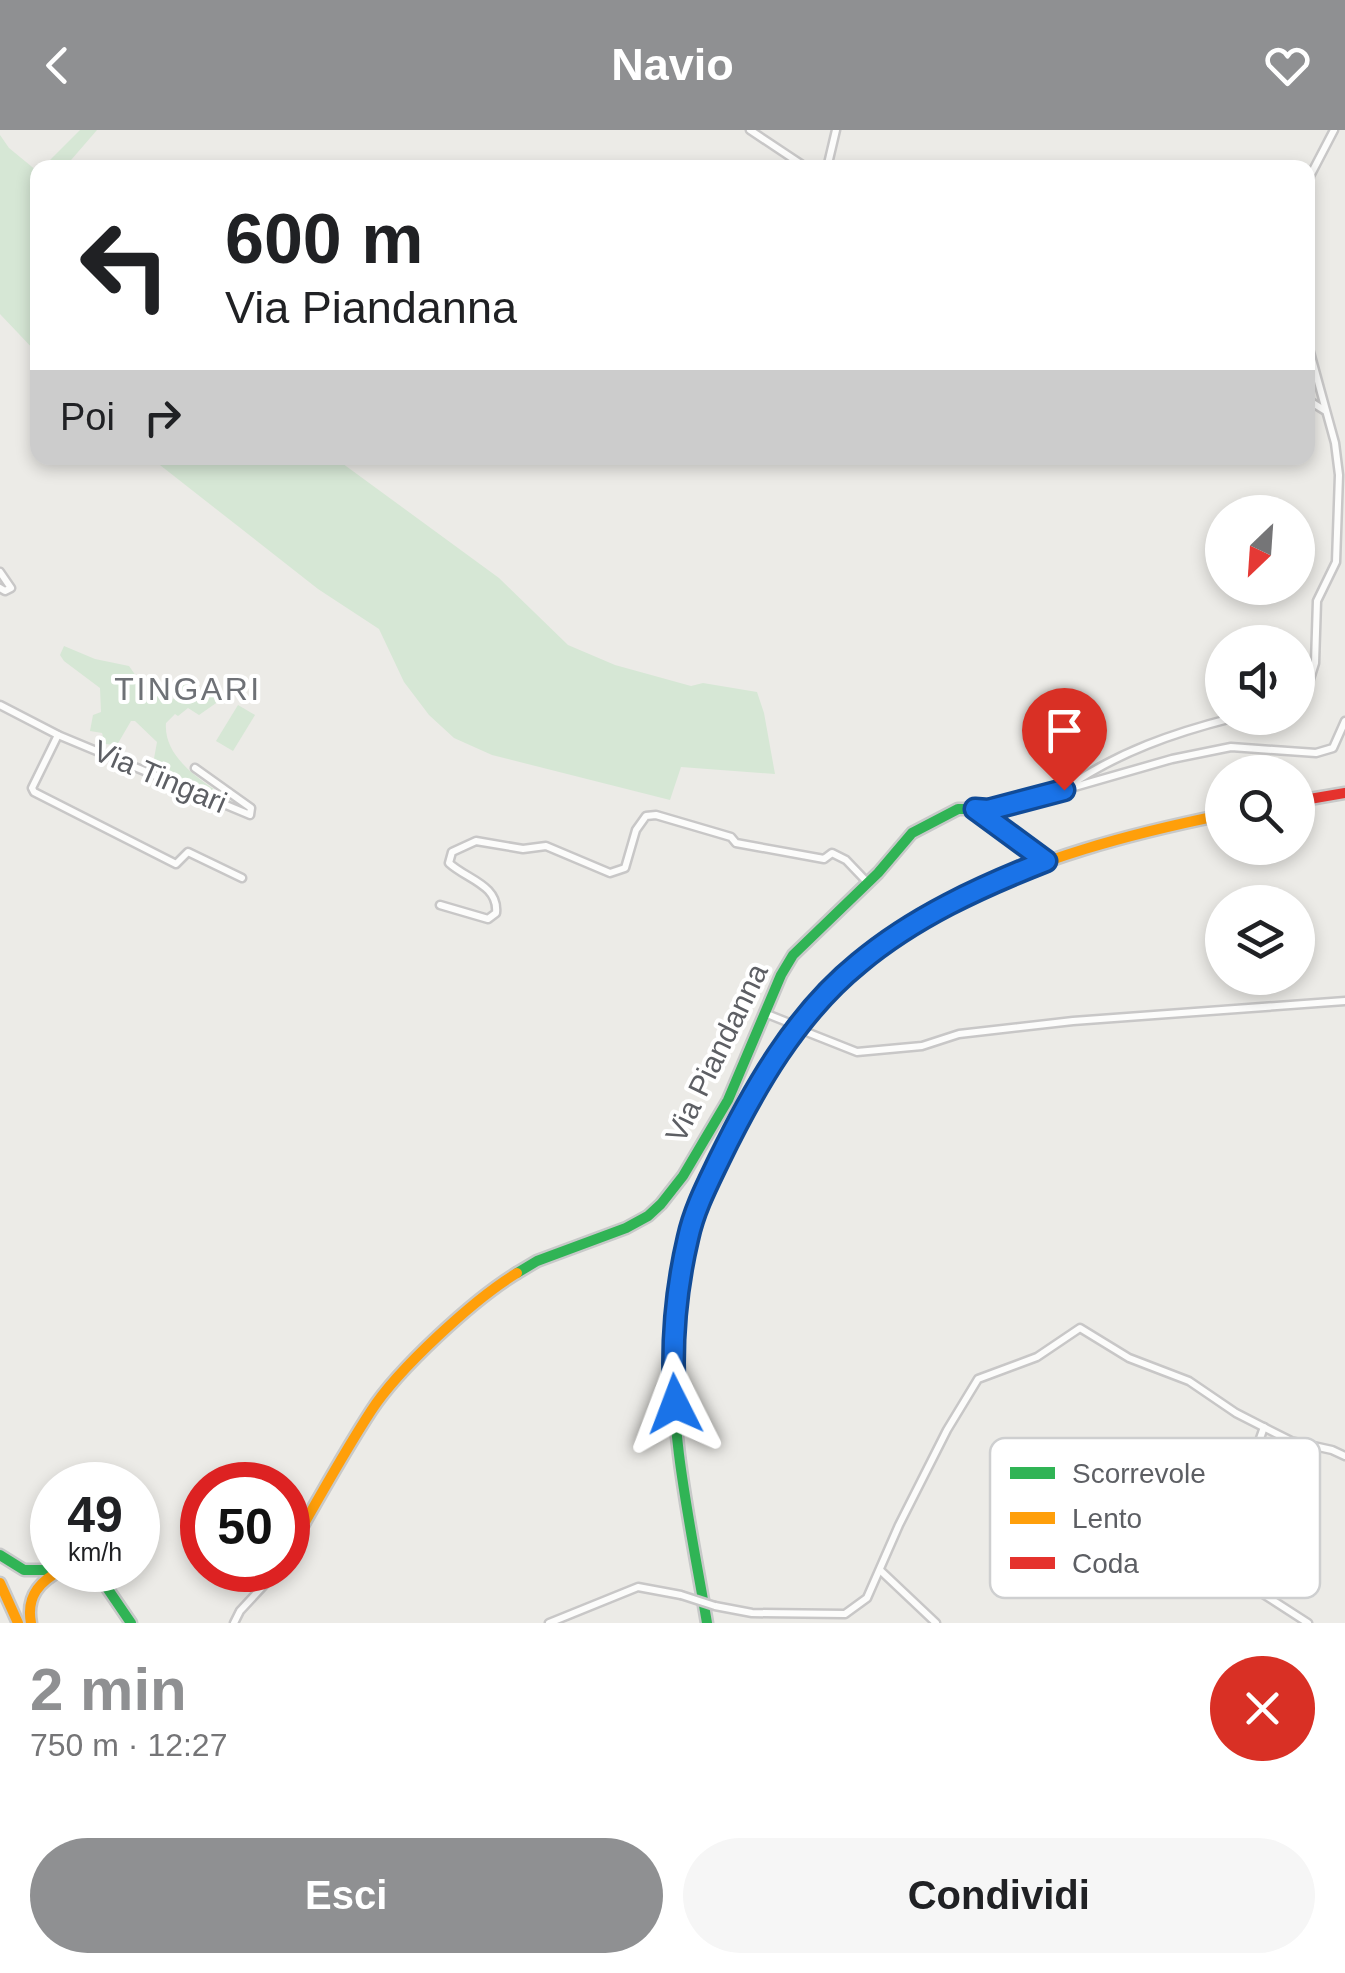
<!DOCTYPE html>
<html lang="it">
<head>
<meta charset="utf-8">
<style>
  :root { --surface:#fff; --page:#f6f6f6; --text:#202124; --muted:#757577; --accent:#8f9092 }
  body { margin:0; font-family:Helvetica,sans-serif; background:var(--page); color:var(--text); height:100vh; display:flex; flex-direction:column; font-size:38px; white-space:nowrap }
  * { box-sizing:border-box; margin:0 }
  p { font-size:32px; color:var(--muted) }
  .icon { flex:none; width:55px; height:55px; fill:none; stroke:currentColor; stroke-width:2; stroke-linecap:round; stroke-linejoin:round }
  .map { position:relative; height:1493px; overflow:hidden }
  .panel { display:flex; flex-direction:column; background:var(--surface); flex:1 }
  .panel>* { flex:none }
  .guide { position:absolute; left:30px; top:30px; width:1285px; height:305px; border-radius:20px; box-shadow:0 5px 15px #0003; background:#fff; color:var(--text); overflow:hidden }
  .needle { width:65px; rotate:205deg }
  .tools { position:absolute; left:1205px; top:365px; display:grid; gap:20px }
  .tools a { display:grid; place-items:center; width:110px; height:110px; border-radius:50%; background:var(--surface); box-shadow:0 5px 15px #0003; font-size:50px }
  .speed { position:absolute; left:30px; top:1332px; display:flex; gap:20px; font-size:50px; font-weight:700; text-align:center }
  .speed>* { display:grid; place-content:center; width:130px; height:130px; border-radius:50%; background:var(--surface); box-shadow:0 5px 15px #0003; line-height:1 }
  .speed small { font-size:25px; font-weight:400 }
  .speed .limit { border:15px solid #d22; background:#fff; color:#111 }
  .pin { position:absolute; display:grid; place-items:center; width:85px; height:85px; color:#fff; margin:-102px -42px; border-radius:50% 50% 50% 0; rotate:-45deg; box-shadow:0 0 10px #0007 }
  .pin .icon { rotate:45deg }
  .me { position:absolute; width:110px; margin:-55px; rotate:357deg; stroke-linejoin:round; filter:drop-shadow(0 0 8px #0008) }
  .turn { display:flex; align-items:center; gap:35px; height:210px; padding:0 30px; font-size:45px }
  .turn .icon { width:130px; height:130px; stroke-width:2.5 }
  .turn b { display:block; font-size:70px; line-height:85px }
  .then { display:flex; align-items:center; height:95px; padding:0 30px; background:#0003; gap:20px; font-size:38px }
  .round { display:grid; place-items:center; flex:none; width:105px; height:105px; border-radius:52px; background:var(--page) }
  .headline { display:flex; align-items:center; justify-content:space-between; height:170px; padding:0 30px }
  h1 { font-size:60px; font-weight:600; line-height:75px; color:var(--accent) }
  .cta { display:flex; gap:20px; margin-top:auto; padding:20px 30px }
  .cta a { flex:1; height:115px; border-radius:60px; background:var(--accent); color:#fff; font-size:40px; font-weight:600; line-height:115px; text-align:center }
  .cta a+a { background:var(--page); color:var(--text) }
  header { display:flex; justify-content:space-between; align-items:center; height:130px; padding:0 30px; background:var(--accent); color:#fff; font-size:45px; font-weight:600 }
  .map>svg:first-child { display:block }
  .green { fill:#d6e7d5 }
  .lines { fill:none; stroke-linecap:round; stroke-linejoin:round }
  .street-casing { stroke:#c8c7c7; stroke-width:11 }
  .fast-casing { stroke:#c8c9c9; stroke-width:15 }
  .slow-casing { stroke:#c8c9c9; stroke-width:15 }
  .jam-casing { stroke:#c8c9c9; stroke-width:15 }
  .street { stroke:#fcfcfb; stroke-width:6 }
  .fast { stroke:#30b455; stroke-width:10 }
  .slow { stroke:#ff9f0a; stroke-width:10 }
  .jam { stroke:#e5322d; stroke-width:10 }
  .street-bridge-casing { stroke:#c8c7c7; stroke-width:11; stroke-linecap:butt }
  .street-bridge { stroke:#fcfcfb; stroke-width:6 }
  .route-casing { stroke:#114b97; stroke-width:25 }
  .route { stroke:#1a73e8; stroke-width:18 }
  .labels { text-anchor:middle; stroke-width:8; stroke-linejoin:round; paint-order:stroke }
  .street-label { font-size:30px; fill:#5d5f64; stroke:#fff }
  .neighbourhood-label { font-size:32px; letter-spacing:2.5px; fill:#6e7176; stroke:#fff }
  .key { fill:#fff; stroke:#cecfd0; stroke-width:2.5 }
  .key-label { font-size:28px; fill:#5d5f64 }
</style>
</head>
<body>
<header><svg class="icon" aria-label="back" viewBox="0 0 24 24"><path d="M15 5l-7 7 7 7"/></svg>Navio<svg class="icon" aria-label="heart" viewBox="0 0 24 24"><path d="M12 20l-8-8c-3-5 5-10 8-4 3-6 11-1 8 4z"/></svg></header>
<div class="map">
<svg width="1345" height="1493" viewBox="0 0 1345 1493">
  <rect width="100%" height="100%" fill="#ecebe7"/>
  <g class="green">
    <polygon points="80,0 97,0 65,37 43,37"/>
    <polygon points="0,5 9,18 37,41 37,223 0,184"/>
    <polygon points="151,328 335,328 499,448 568,515 615,535 691,556 703,553 757,562 764,583 775,644 681,637 670,670 492,625 454,608 429,585 404,552 379,499 318,459"/>
    <path d="M 64,516 L 95,529 L 129,536 L 136,546 L 170,570 L 178,567 L 183,553 L 191,546 L 197,551 L 198,565 L 201,566 L 213,558 L 216,560 L 219,571 L 199,585 L 188,578 L 178,586 L 175,584 L 166,593 C 163,631 208,654 235,674 L 158,644 L 153,634 L 157,612 L 135,591 L 131,591 L 117,615 L 105,614 L 102,603 L 90,601 L 93,585 L 101,582 L 100,558 L 64,531 L 60,525 Z"/>
    <polygon points="238,575 255,585 233,621 216,611"/>
  </g>
  <g class="lines">
    <defs>
      <g id="street">
        <polyline points="750,0 807,38"/>
        <polyline points="827,38 836,0"/>
        <polyline points="1308,58 1310,46 1334,0"/>
        <polyline points="1308,270 1324,280"/>
        <polyline points="0,442 11,458 5,461 0,458"/>
        <polyline points="1298,564 1309,552 1315,533 1317,471 1336,432 1339,345 1335,313 1308,215"/>
        <polyline points="0,575 58,605 250,685 251,678 195,638"/>
        <polyline points="58,605 32,658 34,662 176,734 188,722 242,748"/>
        <path d="M 1069,656 C 1119,622 1173,603 1232,588"/>
        <polyline points="978,679 1029,670 1172,629 1231,617 1316,623 1333,618 1345,591"/>
        <path d="M 440,775 L 488,789 L 496,783 C 499,755 466,749 449,733 L 452,722 L 476,711 L 523,719 L 546,716 L 610,743 L 625,738 L 636,700 L 646,686 L 656,685 L 731,707 L 736,713 L 824,729 L 832,723 L 846,730 L 867,752"/>
        <polyline points="767,884 787,892"/>
        <polyline points="809,903 857,922 922,916 959,904 1073,891 1345,871"/>
        <polyline points="1264,1297 1242,1360 1198,1421 1199,1427 1208,1436 1263,1464 1308,1493"/>
        <polyline points="881,1441 936,1493"/>
        <polyline points="715,1476 752,1483 845,1484 867,1468 899,1395 947,1300 978,1249 1037,1227 1080,1198 1129,1228 1189,1251 1236,1283 1291,1311 1332,1320 1345,1326"/>
        <polyline points="234,1493 240,1481 278,1440"/>
        <polyline points="549,1493 638,1457 681,1465"/>
      </g>
      <g id="fast">
        <polyline points="517,1143 537,1131 626,1098 648,1086 661,1074 683,1046 728,970 781,845 793,825 878,743 912,703 958,679 975,679 1046,731"/>
        <polyline points="0,1425 24,1440 52,1440"/>
        <polyline points="85,1440 101,1449 131,1493"/>
        <path d="M 707,1493 C 691,1398 669,1303 673,1206 C 680,1036 801,847 954,771"/>
      </g>
      <g id="slow">
        <path d="M 954,771 C 1039,728 1129,704 1222,685"/>
        <path d="M 288,1422 C 315,1375 341,1327 371,1281 C 398,1239 474,1169 517,1143"/>
        <polyline points="0,1453 18,1493"/>
        <path d="M 31,1493 C 26,1467 39,1451 62,1440"/>
      </g>
      <polyline id="jam" points="1298,671 1345,663"/>
    </defs>
    <use href="#street" class="street-casing"/>
    <use href="#fast" class="fast-casing"/>
    <use href="#slow" class="slow-casing"/>
    <use href="#jam" class="jam-casing"/>
    <use href="#street" class="street"/>
    <use href="#fast" class="fast"/>
    <use href="#slow" class="slow"/>
    <use href="#jam" class="jam"/>
    <defs>
      <polyline id="street-bridge" points="681,1465 715,1476"/>
    </defs>
    <use href="#street-bridge" class="street-bridge-casing"/>
    <use href="#street-bridge" class="street-bridge"/>
  </g>
  <g class="lines">
    <defs>
      <path id="route" d="M 675,1274 C 671,1218 675,1163 688,1108 C 694,1080 707,1055 719,1030 C 754,958 796,884 859,833 C 914,787 980,757 1046,731 L 975,679 L 988,680 L 1064,660"/>
    </defs>
    <use href="#route" class="route-casing"/>
    <use href="#route" class="route"/>
  </g>
  <g class="labels">
    <g class="street-label">
      <text transform="translate(160 647) rotate(23)" y="10">Via Tingari</text>
      <text transform="translate(717 923) rotate(-64)" y="10">Via Piandanna</text>
    </g>
    <g class="neighbourhood-label">
      <text x="188" y="570">TINGARI</text>
    </g>
  </g>
  <rect x="990" y="1308" width="330" height="160" rx="15" class="key"/>
  <rect x="1010" y="1337" width="45" height="12" fill="#30b455"/>
  <rect x="1010" y="1382" width="45" height="12" fill="#ff9f0a"/>
  <rect x="1010" y="1427" width="45" height="12" fill="#e5322d"/>
  <g class="key-label">
    <text x="1072" y="1353">Scorrevole</text>
    <text x="1072" y="1398">Lento</text>
    <text x="1072" y="1443">Coda</text>
  </g>
</svg>
<div class="tools">
<a><svg class="needle" viewBox="-14 -14 28 28"><path d="M0-13l5 13h-10z" fill="#e53935"/><path d="M0 13l5-13h-10z" fill="#757577"/></svg></a>
<a><svg class="icon" aria-label="sound" viewBox="0 0 24 24"><path d="M4 9h4l5-4v14l-5-4H4zM17 9q2 3 0 6"/></svg></a>
<a><svg class="icon" aria-label="search" viewBox="0 0 24 24"><circle cx="10" cy="10" r="6"/><path d="M15 15l6 6"/></svg></a>
<a><svg class="icon" aria-label="layers" viewBox="0 0 24 24"><path d="M12 4l9 5-9 5-9-5zM3 14l9 5 9-5"/></svg></a>
</div>
<div class="speed"><div>49<small>km/h</small></div><div class="limit">50</div></div>
<div class="pin" style="left:1064px;top:660px;background:#d93025"><svg class="icon" aria-label="arrive" viewBox="0 0 24 24"><path d="M6 21V4h12l-3 4 3 4H6"/></svg></div>
<svg class="me" style="left:675px;top:1274px" viewBox="-20 -20 40 40"><path d="M0-17L14 15 0 8-14 15z" fill="#1a73e8" stroke="#fff" stroke-width="4"/></svg>
<div class="guide">
<div class="turn"><svg class="icon" aria-label="left" viewBox="0 0 24 24"><path d="M17 20v-9H6M10 6l-5 5 5 5"/></svg><div><b>600 m</b>Via Piandanna</div></div>
<div class="then">Poi<svg class="icon" aria-label="right" viewBox="0 0 24 24"><path d="M7 20v-9h11M14 6l5 5-5 5"/></svg></div>
</div>
</div>
<section class="panel">
<div class="headline"><div><h1>2 min</h1><p>750 m · 12:27</p></div><a class="round" style="background:#d93025;color:#fff"><svg class="icon" aria-label="close" viewBox="0 0 24 24"><path d="M6 6l12 12M18 6L6 18"/></svg></a></div>
<div class="cta"><a>Esci</a><a>Condividi</a></div>
</section>
</body>
</html>
